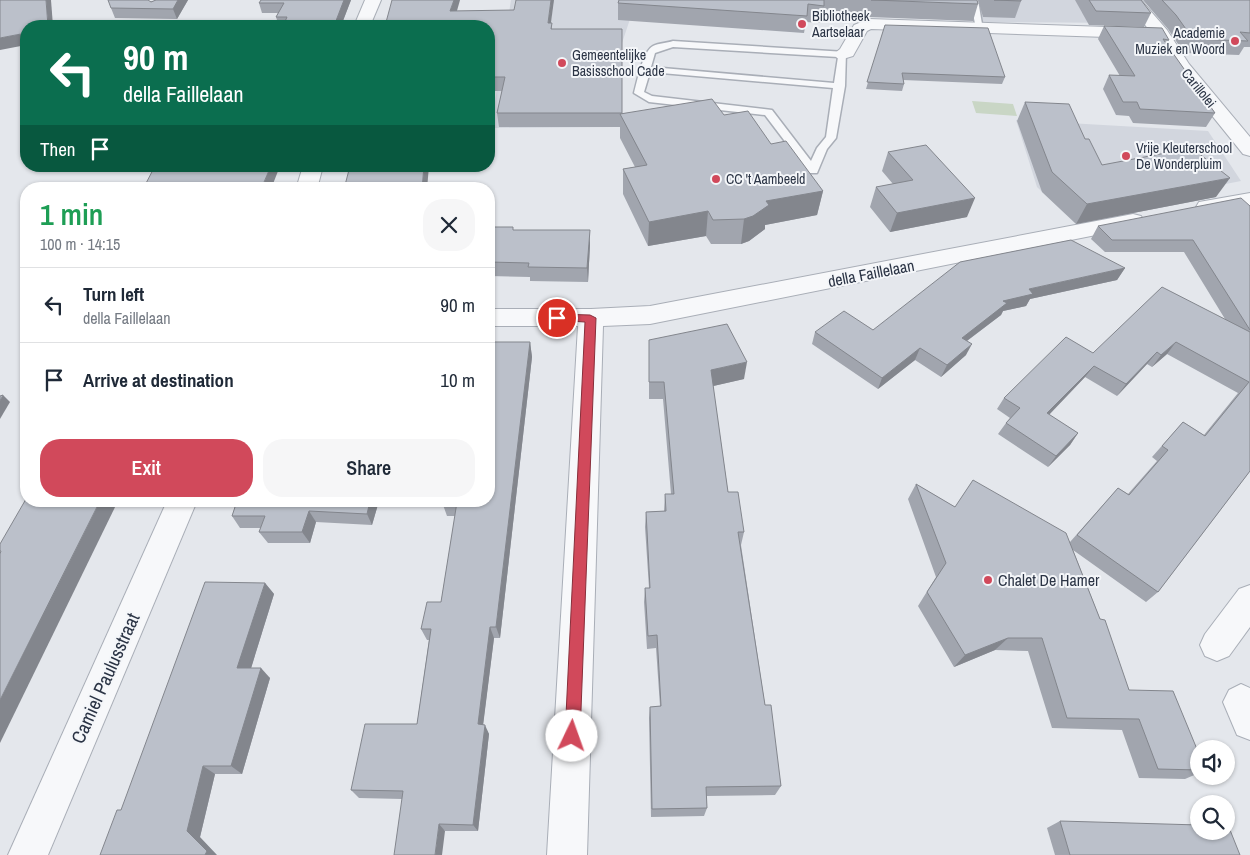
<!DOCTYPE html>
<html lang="en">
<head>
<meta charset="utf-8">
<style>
  :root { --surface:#fff; --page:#f6f6f7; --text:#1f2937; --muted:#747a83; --line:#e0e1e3; --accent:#d1495b }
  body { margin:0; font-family:"Archivo Narrow",sans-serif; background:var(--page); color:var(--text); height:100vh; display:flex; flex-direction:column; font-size:19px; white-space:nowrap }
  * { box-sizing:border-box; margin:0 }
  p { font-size:16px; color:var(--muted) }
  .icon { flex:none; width:28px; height:28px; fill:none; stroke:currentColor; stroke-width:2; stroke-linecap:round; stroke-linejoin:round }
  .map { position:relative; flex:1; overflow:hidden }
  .drawer { position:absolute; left:20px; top:182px; width:475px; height:325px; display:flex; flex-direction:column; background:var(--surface); border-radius:20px; box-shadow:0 1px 4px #0004 }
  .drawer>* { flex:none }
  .banner { position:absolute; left:20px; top:20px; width:475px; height:152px; border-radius:20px; box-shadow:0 1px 4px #0004; background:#0b6e4f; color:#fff; overflow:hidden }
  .buttons { position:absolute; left:1190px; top:740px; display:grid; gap:10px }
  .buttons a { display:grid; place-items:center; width:45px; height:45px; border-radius:50%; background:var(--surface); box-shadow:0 1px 4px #0004; font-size:25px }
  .pin { position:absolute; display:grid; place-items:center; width:42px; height:42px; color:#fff; margin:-21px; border:2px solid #fff; border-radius:50%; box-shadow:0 1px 5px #0007 }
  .me { position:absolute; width:55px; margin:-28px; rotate:3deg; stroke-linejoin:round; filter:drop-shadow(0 0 4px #0008) }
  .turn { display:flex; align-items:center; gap:18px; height:105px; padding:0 20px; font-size:22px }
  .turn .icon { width:65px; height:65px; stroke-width:2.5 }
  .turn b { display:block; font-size:35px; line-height:42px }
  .then { display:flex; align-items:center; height:48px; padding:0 20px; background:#0003; gap:10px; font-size:19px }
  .round { display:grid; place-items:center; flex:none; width:52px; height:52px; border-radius:20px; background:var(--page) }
  .head { display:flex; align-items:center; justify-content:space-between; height:85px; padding:0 20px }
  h1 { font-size:30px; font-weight:600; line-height:38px; color:#1e9e55 }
  .primary-button { display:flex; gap:10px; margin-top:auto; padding:10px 20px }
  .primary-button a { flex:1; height:58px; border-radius:20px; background:var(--accent); color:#fff; font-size:20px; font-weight:600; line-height:58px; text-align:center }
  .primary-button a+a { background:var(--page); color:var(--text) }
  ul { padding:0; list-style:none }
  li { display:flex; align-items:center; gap:15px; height:75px; padding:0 20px; border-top:1px solid var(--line) }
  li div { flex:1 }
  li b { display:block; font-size:19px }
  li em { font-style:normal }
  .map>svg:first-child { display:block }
  .built { fill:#d2d6de }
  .green { fill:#c9d6c5 }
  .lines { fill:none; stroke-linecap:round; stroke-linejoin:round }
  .service-casing { stroke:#a9aeb7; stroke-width:3 }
  .minor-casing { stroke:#a9aeb7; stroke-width:2 }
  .service { fill:#f7f8fa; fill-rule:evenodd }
  .minor { fill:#f7f8fa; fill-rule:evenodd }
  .wall { fill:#a1a5ae }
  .shaded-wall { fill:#83868d }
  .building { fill:#bbc0ca; stroke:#83868d }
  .route { fill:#d1495b; stroke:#882f3b }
  .poi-dot { fill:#d1495b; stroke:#f4f6f9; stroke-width:2 }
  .labels { text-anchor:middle; stroke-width:4; stroke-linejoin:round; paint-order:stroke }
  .far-poi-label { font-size:14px; fill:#2b3445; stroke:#f4f6f9; text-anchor:start }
  .far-street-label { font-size:14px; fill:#2b3445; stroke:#f4f6f9 }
  .street-label { font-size:16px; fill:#2b3445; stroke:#f4f6f9 }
  .poi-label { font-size:16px; fill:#2b3445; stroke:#f4f6f9; text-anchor:start }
  .near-street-label { font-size:19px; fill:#2b3445; stroke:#f4f6f9 }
</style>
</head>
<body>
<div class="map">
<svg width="1250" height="855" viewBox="0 0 1250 855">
  <rect width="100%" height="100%" fill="#e4e7ec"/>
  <g class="built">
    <polygon points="511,0 681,0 635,4 622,43 622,82 615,127 493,128 494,118 489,118 489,108 494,108"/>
    <polygon points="979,0 1124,0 1141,23 983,22"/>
    <polygon points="1016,120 1208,131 1241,181 1067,215 1037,187"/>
  </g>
  <polygon class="green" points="972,101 1013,104 1017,116 976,113"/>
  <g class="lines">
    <defs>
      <g id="service">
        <polygon points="970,0 978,0 983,30 976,28"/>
        <path d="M 673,41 L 846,52 L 845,86 L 836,138 L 827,149 L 817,173 L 809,173 L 765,115 L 649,102 L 634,93 C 637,82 643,51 653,46 C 659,43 667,43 673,41 ZM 673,47 L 838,57 L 834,83 L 651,67 L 655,53 ZM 650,72 L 833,88 L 826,137 L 817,148 L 811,161 L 772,110 L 652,96 L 644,92 Z"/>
      </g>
      <g id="minor">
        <polygon points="365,0 381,0 370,26 354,26"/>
        <polygon points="1125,0 1141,0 1167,30 1189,64 1250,137 1250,156 1243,154 1176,71 1154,36"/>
        <polygon points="869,19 1137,28 1143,29 1145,33 1143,37 1137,38 871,29 867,31 853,56 843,59 837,58 834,54 840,49 854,25"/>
        <polygon points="303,166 323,166 317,189 296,189"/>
        <polygon points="1250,193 1250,205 1207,214 1199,212 1196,207 1199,202"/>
        <polygon points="1133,214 1141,216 1144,221 1141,226 650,324 603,326 587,855 547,855 578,326 489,326 489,309 591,309 650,306"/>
        <polygon points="167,501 197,501 48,855 8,855"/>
        <polygon points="1250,585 1250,627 1229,656 1217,661 1205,656 1200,645 1205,634 1239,589"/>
        <polygon points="1241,684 1250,688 1250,740 1237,735 1223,702 1229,690"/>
      </g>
    </defs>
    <use href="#service" class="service-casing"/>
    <use href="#minor" class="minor-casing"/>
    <use href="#service" class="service"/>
    <use href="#minor" class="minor"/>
  </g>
  <g class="wall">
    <polygon points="156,0 188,0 177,19 115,18 111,8 153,1"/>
    <polygon points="351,0 341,26 279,26 276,17 278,13 262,13 259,3"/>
    <polygon points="619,0 977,0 978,4 973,21 869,17 824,9 821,23 806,22 804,33 618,20 618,3"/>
    <polygon points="978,0 1021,0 1021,1 1015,18 983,17"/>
    <polygon points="1075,0 1141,0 1151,13 1144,27 1089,25"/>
    <polygon points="1143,0 1250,0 1250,47 1244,47 1239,55 1184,53 1168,29"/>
    <polygon points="456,11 551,23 552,29 622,29 622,113 724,115 771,144 823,191 817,215 765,225 765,229 749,241 741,244 711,244 706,236 648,246 623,194 623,169 635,167 620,138 620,127 499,127 497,113 502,91 489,91 489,26"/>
    <polygon points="885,25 1005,77 1002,84 903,80 904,84 902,91 866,89"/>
    <polygon points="1104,26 1169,40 1167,45 1215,113 1206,127 1133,123 1129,116 1116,115 1103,89 1109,75 1120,76 1098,39"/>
    <polygon points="1025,102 1085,139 1102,165 1216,197 1076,224 1042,192 1017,121"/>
    <polygon points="888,152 967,217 890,232 870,207 876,187 893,184 882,171"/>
    <polygon points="1250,206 1250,471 1158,592 1146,602 1073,550 1100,619 1129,690 1199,754 1199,773 1185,779 1139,778 1122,730 1052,728 1028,651 995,650 954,667 918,606 936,577 908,499 916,484 955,507 1070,542 1118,488 1128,494 1157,461 1152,457 1183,422 1204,435 1238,393 1167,354 1152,367 1147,364 1117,396 1085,377 1049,415 1078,433 1070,445 1048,467 998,434 1006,423 1010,418 997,409 1004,398 1093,353 1225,319 1184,252 1105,252 1091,239 1098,226"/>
    <polygon points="489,224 492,227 513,227 513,230 590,245 588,282 530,281 530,277 489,276"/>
    <polygon points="1125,268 1117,280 1030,299 1026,306 1003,311 1001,315 967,341 966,355 941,377 915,360 878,389 812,344 815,332 873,330"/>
    <polygon points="649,340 744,379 713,386 728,492 744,532 741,545 765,705 781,786 775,795 706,796 707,808 704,816 651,817 649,718 650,707 660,706 656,648 647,649 644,602 645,588 649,588 645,527 646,512 664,511 665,494 671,494 663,399 649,399"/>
    <polygon points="530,342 532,357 500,638 494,638 483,724 489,734 478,831 445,831 402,799 359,798 351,790 417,724 429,640 427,640 421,629 441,602 455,516 447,516 442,502"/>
    <polygon points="237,501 379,501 372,525 316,522 310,543 268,543 259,532 261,528 240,528 232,516"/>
    <polygon points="265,583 274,594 251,668 270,678 242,774 215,774 200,837 121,810"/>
    <polygon points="1060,821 1240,855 1055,855 1047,828"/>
  </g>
  <g class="shaded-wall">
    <polygon points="46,0 51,0 53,26 48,26"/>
    <polygon points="178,0 188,0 177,19 173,9"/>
    <polygon points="344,0 351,0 341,26 334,26"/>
    <polygon points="454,0 460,0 453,25 450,11"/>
    <polygon points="551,0 554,0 549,37 548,23"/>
    <polygon points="26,33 26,45 0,50 0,38"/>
    <polygon points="271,166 280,166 271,189 261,189"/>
    <polygon points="424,166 429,166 427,189 422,189"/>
    <polygon points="1230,178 1216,197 1076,224 1087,204"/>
    <polygon points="823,191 817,215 765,225 765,229 749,241 741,244 744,219 766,201"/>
    <polygon points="975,198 967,217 890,232 897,213"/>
    <polygon points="708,211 706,236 648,246 649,222"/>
    <polygon points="590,230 590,245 588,282 587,268"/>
    <polygon points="1125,268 1117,280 1030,299 1026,306 1003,311 1001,315 956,349 962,338 1003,301 1029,289"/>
    <polygon points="530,342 532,357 500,638 496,627"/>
    <polygon points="1176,342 1167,354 1152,367 1161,355"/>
    <polygon points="972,344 966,355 941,377 947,365"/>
    <polygon points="920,348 915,360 878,389 882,378"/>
    <polygon points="1157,352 1147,364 1117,396 1126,384"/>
    <polygon points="747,362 744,379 709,387 711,370"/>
    <polygon points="1094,366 1085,377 1039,425 1047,413"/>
    <polygon points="3,395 10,402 0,419 0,401"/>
    <polygon points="1078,433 1070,445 1048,467 1056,456"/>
    <polygon points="100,501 118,501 0,743 0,700"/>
    <polygon points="370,501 379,501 372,525 367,514"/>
    <polygon points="309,511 316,522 310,543 302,532"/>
    <polygon points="265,583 274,594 248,678 237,668"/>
    <polygon points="490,627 494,638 482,734 478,724"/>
    <polygon points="1008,638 995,650 954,667 965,655"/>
    <polygon points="261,668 270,678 242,774 231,766"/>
    <polygon points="485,725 489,734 478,831 473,825"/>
    <polygon points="203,766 215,774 200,837 217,855 205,855 187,831"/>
    <polygon points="439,824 445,831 442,855 435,855"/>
  </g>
  <g class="building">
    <polygon points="0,0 46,0 48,26 26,26 26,33 0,38"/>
    <polygon points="108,0 148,0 151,2 156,0 178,0 173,9 111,8"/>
    <polygon points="261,0 344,0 334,26 283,26 287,17 276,17 284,3 259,3"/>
    <polygon points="392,0 454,0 450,11 514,10 516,0 551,0 548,23 552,23 551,29 622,29 622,113 497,113 505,77 489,77 489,26 385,26"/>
    <polygon points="619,0 824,0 824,6 808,4 807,16 618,3"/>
    <polygon points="871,0 977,0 978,4 873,0"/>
    <polygon points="994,0 1021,0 1021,1"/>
    <polygon points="1089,0 1141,0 1151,13 1096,11"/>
    <polygon points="1162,0 1250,0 1250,33 1240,32 1248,41 1193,39 1176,15"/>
    <polygon points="885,25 988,28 1005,77 902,73 904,84 867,82"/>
    <polygon points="1104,26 1162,28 1169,40 1163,39 1215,113 1140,109 1137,102 1123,102 1109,75 1135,76"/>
    <polygon points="712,99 724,115 748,111 771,144 786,141 823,191 766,201 769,205 753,216 744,219 713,220 708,211 649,222 623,169 647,165 620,114"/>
    <polygon points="1025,102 1069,104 1085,139 1089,139 1102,165 1192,148 1230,178 1087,204 1052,172"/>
    <polygon points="926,145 975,198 897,213 876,187 913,180 888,152"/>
    <polygon points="155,166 271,166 261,189 143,189"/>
    <polygon points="350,166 424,166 422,189 344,189"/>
    <polygon points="1241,198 1250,206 1250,330 1193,240 1112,240 1098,226"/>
    <polygon points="489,224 492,224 491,227 513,227 513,230 590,230 587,268 528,267 529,263 489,262"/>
    <polygon points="1071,240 1125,268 1029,289 1033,294 1003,301 1007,303 962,338 972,344 947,365 920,348 882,378 815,332 844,311 873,330 960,262"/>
    <polygon points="1162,287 1250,332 1250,471 1158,592 1077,535 1118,488 1129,495 1168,450 1162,446 1183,422 1205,436 1249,382 1176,342 1161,355 1157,352 1126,384 1094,366 1047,413 1078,433 1056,456 1006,423 1020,408 1004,398 1066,337 1093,353"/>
    <polygon points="727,324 747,362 711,370 728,492 738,492 744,532 738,532 765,705 771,705 781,786 706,787 707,808 652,809 650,707 661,706 657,635 648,636 645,588 650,588 646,512 666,511 665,494 674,494 664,382 649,382 649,340"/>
    <polygon points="489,342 530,342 496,627 490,627 478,724 485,725 473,825 439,824 435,855 394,855 403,791 351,790 365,724 417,724 431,629 421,629 427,602 441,602 457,502 442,502 442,501 489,501"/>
    <polygon points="3,395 0,401 0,396"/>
    <polygon points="973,480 1066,533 1100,619 1105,620 1129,690 1173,691 1199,754 1199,770 1158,769 1139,719 1067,718 1042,638 1008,638 965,655 927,592 946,563 916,484 955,507"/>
    <polygon points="26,499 26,501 100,501 0,700 0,554 1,551 0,551 0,544"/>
    <polygon points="237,501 370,501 367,514 309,511 302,532 259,532 265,516 232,516"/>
    <polygon points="205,582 265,583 237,668 261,668 231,766 203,766 187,831 207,851 205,855 100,855 117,810 121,810"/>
    <polygon points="1060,821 1199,825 1199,831 1226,831 1226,825 1228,825 1240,855 1070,855"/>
  </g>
  <polygon class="route" points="557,314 590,315 596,318 580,736 578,741 572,743 567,741 565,736 585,322 553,320 552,318"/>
  <g class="poi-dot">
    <circle cx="802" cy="24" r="5"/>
    <circle cx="1235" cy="41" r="5"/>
    <circle cx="562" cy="63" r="5"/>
    <circle cx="1126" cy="156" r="5"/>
    <circle cx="716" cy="179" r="5"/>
    <circle cx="988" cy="580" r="5"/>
  </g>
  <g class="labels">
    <g class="far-poi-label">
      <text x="812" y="21">Bibliotheek<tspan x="812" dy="16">Aartselaar</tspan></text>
      <text x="1225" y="38" text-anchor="end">Academie<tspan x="1225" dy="16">Muziek en Woord</tspan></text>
      <text x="572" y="60">Gemeentelijke<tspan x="572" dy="16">Basisschool Cade</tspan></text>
      <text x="1136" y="153">Vrije Kleuterschool<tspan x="1136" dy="16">De Wonderpluim</tspan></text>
      <text x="726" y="184">CC 't Aambeeld</text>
    </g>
    <g class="far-street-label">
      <text transform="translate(1199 88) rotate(51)" y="5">Carillolei</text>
    </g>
    <g class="street-label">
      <text transform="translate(871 273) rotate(-11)" y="6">della Faillelaan</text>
    </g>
    <g class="poi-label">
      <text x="998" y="586">Chalet De Hamer</text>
    </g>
    <g class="near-street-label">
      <text transform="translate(105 678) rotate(-66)" y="7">Camiel Paulusstraat</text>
    </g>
  </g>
</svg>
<div class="buttons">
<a><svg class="icon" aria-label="sound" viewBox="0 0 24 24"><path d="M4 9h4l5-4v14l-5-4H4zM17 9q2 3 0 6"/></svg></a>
<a><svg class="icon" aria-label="search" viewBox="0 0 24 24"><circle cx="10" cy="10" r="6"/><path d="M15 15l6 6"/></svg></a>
</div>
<div class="pin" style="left:557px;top:318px;background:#d93025"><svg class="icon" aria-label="arrive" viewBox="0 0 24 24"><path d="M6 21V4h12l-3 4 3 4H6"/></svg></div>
<svg class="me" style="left:572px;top:736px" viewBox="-20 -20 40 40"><circle r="19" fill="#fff"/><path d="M0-13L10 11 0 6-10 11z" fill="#d1495b"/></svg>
<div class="banner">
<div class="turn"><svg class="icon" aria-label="left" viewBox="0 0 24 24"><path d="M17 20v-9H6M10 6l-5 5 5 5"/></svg><div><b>90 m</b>della Faillelaan</div></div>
<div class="then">Then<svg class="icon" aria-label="arrive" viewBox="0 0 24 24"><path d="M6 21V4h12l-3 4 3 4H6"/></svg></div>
</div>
<section class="drawer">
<div class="head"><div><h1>1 min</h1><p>100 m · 14:15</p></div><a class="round"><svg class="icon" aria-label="close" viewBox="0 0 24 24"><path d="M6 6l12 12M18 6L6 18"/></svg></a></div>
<ul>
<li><svg class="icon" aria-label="left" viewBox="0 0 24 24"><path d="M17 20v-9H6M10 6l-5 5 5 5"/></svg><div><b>Turn left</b><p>della Faillelaan</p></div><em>90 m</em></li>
<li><svg class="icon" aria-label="arrive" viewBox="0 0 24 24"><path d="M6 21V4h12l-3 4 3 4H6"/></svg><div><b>Arrive at destination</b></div><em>10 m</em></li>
</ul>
<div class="primary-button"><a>Exit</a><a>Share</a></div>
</section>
</div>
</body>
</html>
